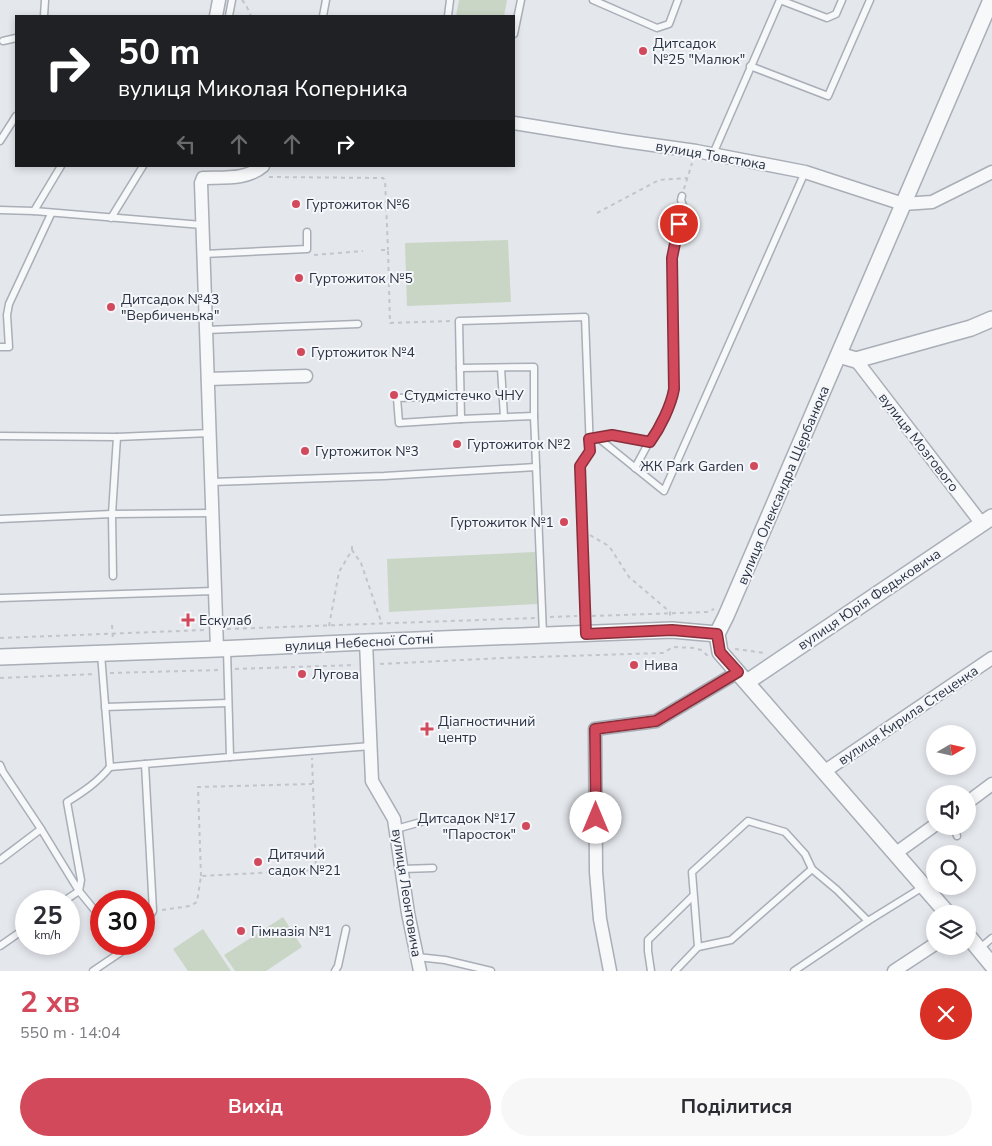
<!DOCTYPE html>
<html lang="uk">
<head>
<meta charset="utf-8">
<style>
  :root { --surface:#fff; --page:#f7f7f7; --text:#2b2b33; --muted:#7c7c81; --accent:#d1495b }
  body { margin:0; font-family:"Nunito Sans",sans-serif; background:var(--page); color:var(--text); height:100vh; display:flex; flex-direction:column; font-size:19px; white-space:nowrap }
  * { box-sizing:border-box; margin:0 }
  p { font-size:16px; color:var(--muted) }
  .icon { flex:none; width:28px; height:28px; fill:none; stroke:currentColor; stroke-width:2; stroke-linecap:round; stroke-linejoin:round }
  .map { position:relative; height:971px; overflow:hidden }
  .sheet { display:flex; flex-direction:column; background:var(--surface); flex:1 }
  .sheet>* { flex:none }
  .top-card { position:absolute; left:15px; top:15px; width:500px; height:152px; border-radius:0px; box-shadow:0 2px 8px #0003; background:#202124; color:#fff; overflow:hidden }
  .needle { width:32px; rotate:81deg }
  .buttons { position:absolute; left:926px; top:725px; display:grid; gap:10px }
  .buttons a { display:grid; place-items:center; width:50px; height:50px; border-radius:50%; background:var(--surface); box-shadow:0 2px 8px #0003; font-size:25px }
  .speed { position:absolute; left:15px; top:890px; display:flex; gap:10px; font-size:25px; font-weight:700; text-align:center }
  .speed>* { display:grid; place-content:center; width:65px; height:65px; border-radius:50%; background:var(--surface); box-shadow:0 2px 8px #0003; line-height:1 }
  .speed small { font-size:12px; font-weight:400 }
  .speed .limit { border:8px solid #d22; background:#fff; color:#111 }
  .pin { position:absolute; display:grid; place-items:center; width:42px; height:42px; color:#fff; margin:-21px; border:2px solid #fff; border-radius:50%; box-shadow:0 1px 5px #0007 }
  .me { position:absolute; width:55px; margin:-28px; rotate:0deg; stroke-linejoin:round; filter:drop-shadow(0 0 4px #0008) }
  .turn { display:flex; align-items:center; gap:18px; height:105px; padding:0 20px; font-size:22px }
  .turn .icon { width:65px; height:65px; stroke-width:2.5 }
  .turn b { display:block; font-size:35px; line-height:42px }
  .lanes { display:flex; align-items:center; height:48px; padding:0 20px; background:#0003; justify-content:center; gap:25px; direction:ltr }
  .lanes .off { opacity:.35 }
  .round { display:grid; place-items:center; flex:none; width:52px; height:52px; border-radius:26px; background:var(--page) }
  .overview { display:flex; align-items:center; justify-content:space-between; height:85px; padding:0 20px }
  h1 { font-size:30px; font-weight:700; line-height:38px; color:var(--accent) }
  .primary-button { display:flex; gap:10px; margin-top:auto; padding:10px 20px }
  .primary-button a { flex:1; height:58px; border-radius:30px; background:var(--accent); color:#fff; font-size:20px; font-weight:700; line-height:58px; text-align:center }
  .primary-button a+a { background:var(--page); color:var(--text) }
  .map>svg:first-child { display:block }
  .green { fill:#c9d6c5 }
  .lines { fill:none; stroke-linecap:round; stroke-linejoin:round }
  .service-casing { stroke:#a9aeb7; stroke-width:9 }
  .minor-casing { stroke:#a9aeb7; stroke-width:15 }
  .tertiary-casing { stroke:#a9aeb7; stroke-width:18 }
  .path { stroke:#c2c5cb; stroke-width:2; stroke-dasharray:4 4; stroke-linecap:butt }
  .service { stroke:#f7f8fa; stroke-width:6 }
  .minor { stroke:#f7f8fa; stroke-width:12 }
  .tertiary { stroke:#f7f8fa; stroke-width:15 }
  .route-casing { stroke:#882f3b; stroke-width:12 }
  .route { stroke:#d1495b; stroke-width:9 }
  .poi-dot { fill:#d1495b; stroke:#f4f6f9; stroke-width:2 }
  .labels { text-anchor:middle; stroke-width:4; stroke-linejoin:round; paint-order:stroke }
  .poi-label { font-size:14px; fill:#2b3445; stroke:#f4f6f9; text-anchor:start }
  .street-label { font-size:14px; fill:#2b3445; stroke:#f4f6f9 }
</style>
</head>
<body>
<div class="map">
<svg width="992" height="971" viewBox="0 0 992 971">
  <rect width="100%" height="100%" fill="#e4e7ec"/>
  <g class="green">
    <polygon points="459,0 507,0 504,16 456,16"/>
    <polygon points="508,240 511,302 407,306 405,243"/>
    <polygon points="535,552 538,604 389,612 387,559"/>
    <polygon points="283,917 302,947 266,971 235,971 224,955"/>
    <polygon points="203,929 231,971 188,971 173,949"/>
  </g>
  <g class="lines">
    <defs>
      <g id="service">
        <polyline points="593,0 657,28 669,24 678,0"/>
        <polyline points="780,0 827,18 836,14 842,0"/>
        <polyline points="44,16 45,0"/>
        <polyline points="229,16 232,0"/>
        <polyline points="323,16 326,0"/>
        <polyline points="448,16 450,0"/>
        <polyline points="514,34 521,0"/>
        <polyline points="3,41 16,38"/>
        <polyline points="750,66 828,96 870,0"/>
        <polyline points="0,141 16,116"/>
        <polyline points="713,154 780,0"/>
        <polyline points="0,210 34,211 202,225"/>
        <polyline points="34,211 61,166"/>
        <polyline points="111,218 143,166"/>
        <polyline points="204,254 307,249 307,232"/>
        <polyline points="206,330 358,324"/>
        <polyline points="0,347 9,347 7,315 9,304 51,214"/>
        <polyline points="460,368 534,367 534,416"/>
        <polyline points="501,368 504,417"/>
        <polyline points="461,396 397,398 399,423 461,419"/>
        <polyline points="0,436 117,437 210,433"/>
        <path d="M 596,437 L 611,435 L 649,442 C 660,428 671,406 674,389 L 672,258 L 684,208 L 681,200 L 682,196"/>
        <polyline points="597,437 664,491 805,172"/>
        <polyline points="635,468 649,442"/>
        <polyline points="211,482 384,476 536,467"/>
        <polyline points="0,519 112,514 213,513"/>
        <polyline points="113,576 112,514 117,437"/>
        <polyline points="0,598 214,591"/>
        <polyline points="543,634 534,416 461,419 459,321 585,317 590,451 580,467 585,634"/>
        <polyline points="101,654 110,767 145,764"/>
        <polyline points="105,707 228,703"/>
        <polyline points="230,757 371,746"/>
        <polyline points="0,765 3,772 41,829 79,891 101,918"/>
        <polyline points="954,826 957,836"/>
        <polyline points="396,829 421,822"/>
        <polyline points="0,860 41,829"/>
        <polyline points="402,869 433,868"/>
        <path d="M 64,901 L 79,891 L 81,880 L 67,802 C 83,792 98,782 110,767"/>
        <polyline points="144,923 153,911 145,764 230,757 227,650"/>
        <polyline points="0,946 26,928"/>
        <polyline points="698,947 692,872 748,821 785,832 805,854 812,869"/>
        <polyline points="980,948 992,938"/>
        <polyline points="417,957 445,960 491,971"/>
        <polyline points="93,971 127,948 130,944"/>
        <polyline points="335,971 338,966 346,929"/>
        <polyline points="651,971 648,951 648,940 693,896"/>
        <polyline points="675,971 698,947 731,940 812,869 837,890 868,921"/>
        <polyline points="794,971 868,921 923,887"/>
      </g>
      <g id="minor">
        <polyline points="216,16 219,0"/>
        <polyline points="514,123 625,141 696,151 805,172 903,204 932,202 992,172"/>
        <polyline points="856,360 982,524"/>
        <polyline points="208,379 306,376"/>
        <polyline points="366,642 372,781 394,819 408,913 420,971"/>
        <path d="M 217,649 L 201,183 L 203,178 C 223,177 247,180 263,166"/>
        <polyline points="825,771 992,658"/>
        <polyline points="968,802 992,784"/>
        <polyline points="896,853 935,825"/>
        <polyline points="610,971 600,919 596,872 595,729 656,721 738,672"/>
        <polyline points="894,971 935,944"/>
      </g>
      <g id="tertiary">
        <polyline points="839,355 856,360 971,328 992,319"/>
        <polyline points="0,657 217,649 366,642 672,630 717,634"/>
        <polyline points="747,682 992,517"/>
        <polyline points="948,914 720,652 717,634 726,616 991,0"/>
        <polyline points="968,936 992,965"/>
      </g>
    </defs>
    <use href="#service" class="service-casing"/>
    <use href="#minor" class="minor-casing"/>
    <use href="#tertiary" class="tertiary-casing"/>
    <g class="path">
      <polyline points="242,0 246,5 251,16"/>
      <polyline points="269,177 383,178 385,180 388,250"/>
      <polyline points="684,189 692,163"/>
      <polyline points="597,213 659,180 687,178"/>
      <polyline points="381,250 388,250 390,323 450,321"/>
      <polyline points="314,255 363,251"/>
      <polyline points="590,535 607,545 611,549 629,577 670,612 670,617"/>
      <polyline points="352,550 352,543"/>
      <polyline points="592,616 707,612 714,609"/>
      <polyline points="550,617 577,616"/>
      <polyline points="112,625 113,640"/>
      <polyline points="329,626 339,572 352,550 361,563 382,624"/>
      <polyline points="227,629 535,618"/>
      <polyline points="0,638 205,630"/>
      <polyline points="735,649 765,653"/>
      <polyline points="380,664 503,658 663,653 673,647 695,648 701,650 708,656"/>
      <polyline points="235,669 355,665"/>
      <polyline points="110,673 220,670"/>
      <polyline points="0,678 95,674"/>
      <polyline points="201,876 198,787 312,784"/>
      <polyline points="162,910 190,906 197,902 201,876 316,870 312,758"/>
    </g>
    <use href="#service" class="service"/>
    <use href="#minor" class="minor"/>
    <use href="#tertiary" class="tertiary"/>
  </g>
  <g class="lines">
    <defs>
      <path id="route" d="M 596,818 L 595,729 L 656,721 L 738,672 L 720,652 L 717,634 L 672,630 L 586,634 L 580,466 L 590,451 L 589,439 L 612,435 L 650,442 C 660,428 671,406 674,389 L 672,258 L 679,224"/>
    </defs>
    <use href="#route" class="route-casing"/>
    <use href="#route" class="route"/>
  </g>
  <g class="poi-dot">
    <circle cx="643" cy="51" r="5"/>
    <circle cx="296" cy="204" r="5"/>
    <circle cx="299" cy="278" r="5"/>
    <circle cx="111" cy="307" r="5"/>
    <circle cx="301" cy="352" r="5"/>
    <circle cx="394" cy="395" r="5"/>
    <circle cx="457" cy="444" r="5"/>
    <circle cx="305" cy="451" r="5"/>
    <circle cx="754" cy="466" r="5"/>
    <circle cx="564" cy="522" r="5"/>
    <path d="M185.5 612.5h5v5h5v5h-5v5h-5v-5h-5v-5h5z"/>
    <circle cx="634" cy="665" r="5"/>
    <circle cx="302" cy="674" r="5"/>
    <path d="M424.5 721.5h5v5h5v5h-5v5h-5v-5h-5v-5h5z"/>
    <circle cx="526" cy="826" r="5"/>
    <circle cx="258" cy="862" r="5"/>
    <circle cx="241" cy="931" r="5"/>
  </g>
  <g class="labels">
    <g class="poi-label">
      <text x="653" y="48">Дитсадок<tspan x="653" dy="16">№25 "Малюк"</tspan></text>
      <text x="306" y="209">Гуртожиток №6</text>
      <text x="309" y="283">Гуртожиток №5</text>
      <text x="121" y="304">Дитсадок №43<tspan x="121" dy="16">"Вербиченька"</tspan></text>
      <text x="311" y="357">Гуртожиток №4</text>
      <text x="404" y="400">Студмістечко ЧНУ</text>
      <text x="467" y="449">Гуртожиток №2</text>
      <text x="315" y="456">Гуртожиток №3</text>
      <text x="744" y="471" text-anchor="end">ЖК Park Garden</text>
      <text x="554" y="527" text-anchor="end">Гуртожиток №1</text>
      <text x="199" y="625">Ескулаб</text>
      <text x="644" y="670">Нива</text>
      <text x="312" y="679">Лугова</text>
      <text x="438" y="726">Діагностичний<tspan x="438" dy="16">центр</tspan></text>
      <text x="516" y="823" text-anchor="end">Дитсадок №17<tspan x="516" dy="16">"Паросток"</tspan></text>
      <text x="268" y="859">Дитячий<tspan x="268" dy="16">садок №21</tspan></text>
      <text x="251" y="936">Гімназія №1</text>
    </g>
    <g class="street-label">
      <text transform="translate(711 155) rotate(10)" y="5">вулиця Товстюка</text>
      <text transform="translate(919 442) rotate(52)" y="5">вулиця Мозгового</text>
      <text transform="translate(783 485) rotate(-67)" y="5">вулиця Олександра Щербанюка</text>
      <text transform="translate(869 599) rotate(-34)" y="5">вулиця Юрія Федьковича</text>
      <text transform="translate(359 642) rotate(-3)" y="5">вулиця Небесної Сотні</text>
      <text transform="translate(908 715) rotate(-34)" y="5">вулиця Кирила Стеценка</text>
      <text transform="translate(407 893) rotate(81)" y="5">вулиця Леонтовича</text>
    </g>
  </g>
</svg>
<div class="buttons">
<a><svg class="needle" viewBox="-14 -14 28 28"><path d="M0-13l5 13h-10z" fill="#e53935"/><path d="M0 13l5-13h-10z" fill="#7c7c81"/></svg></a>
<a><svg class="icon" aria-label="sound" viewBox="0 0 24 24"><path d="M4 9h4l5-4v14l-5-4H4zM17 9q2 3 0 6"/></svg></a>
<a><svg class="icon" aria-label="search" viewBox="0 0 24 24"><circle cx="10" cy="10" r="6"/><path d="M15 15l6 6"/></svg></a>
<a><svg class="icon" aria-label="layers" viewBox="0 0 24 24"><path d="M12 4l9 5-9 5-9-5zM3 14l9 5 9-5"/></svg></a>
</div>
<div class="speed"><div>25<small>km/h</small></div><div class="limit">30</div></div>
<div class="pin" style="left:679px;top:224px;background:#d93025"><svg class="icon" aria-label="arrive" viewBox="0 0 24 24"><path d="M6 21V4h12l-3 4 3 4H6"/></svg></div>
<svg class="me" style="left:596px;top:818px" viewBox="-20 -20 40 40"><circle r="19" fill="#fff"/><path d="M0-13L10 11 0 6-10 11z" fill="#d1495b"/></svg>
<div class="top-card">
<div class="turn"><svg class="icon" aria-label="right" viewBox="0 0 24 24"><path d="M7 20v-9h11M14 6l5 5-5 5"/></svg><div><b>50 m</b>вулиця Миколая Коперника</div></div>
<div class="lanes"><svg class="icon off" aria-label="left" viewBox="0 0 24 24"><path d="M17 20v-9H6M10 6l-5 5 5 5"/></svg><svg class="icon off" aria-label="ahead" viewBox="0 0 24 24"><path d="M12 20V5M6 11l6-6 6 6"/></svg><svg class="icon off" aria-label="ahead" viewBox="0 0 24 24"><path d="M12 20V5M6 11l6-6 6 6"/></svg><svg class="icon" aria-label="right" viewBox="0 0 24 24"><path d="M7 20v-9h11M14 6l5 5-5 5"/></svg></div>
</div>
</div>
<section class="sheet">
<div class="overview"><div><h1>2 хв</h1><p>550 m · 14:04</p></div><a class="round" style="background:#d93025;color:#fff"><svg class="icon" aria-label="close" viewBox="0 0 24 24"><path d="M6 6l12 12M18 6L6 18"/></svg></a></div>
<div class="primary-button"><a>Вихід</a><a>Поділитися</a></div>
</section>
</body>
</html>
